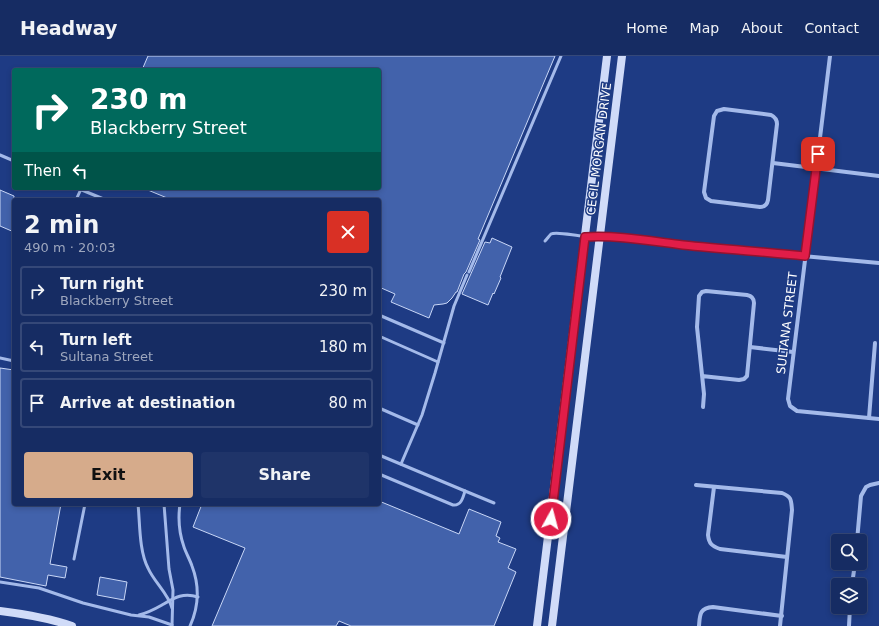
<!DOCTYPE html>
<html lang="en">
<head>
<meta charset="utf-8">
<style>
  :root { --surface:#162c63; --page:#1f3469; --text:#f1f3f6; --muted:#9ea7be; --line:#354878; --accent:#d6ab8b }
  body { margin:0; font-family:"DejaVu Sans",sans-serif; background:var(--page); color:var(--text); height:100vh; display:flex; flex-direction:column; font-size:15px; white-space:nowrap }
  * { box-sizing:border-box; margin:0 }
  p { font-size:13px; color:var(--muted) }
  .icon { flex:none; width:22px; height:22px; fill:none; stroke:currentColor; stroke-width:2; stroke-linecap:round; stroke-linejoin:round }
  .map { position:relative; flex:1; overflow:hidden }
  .side { position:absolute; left:12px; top:142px; width:369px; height:308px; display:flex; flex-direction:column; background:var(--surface); border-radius:4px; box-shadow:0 2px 6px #0003,0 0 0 1px var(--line) }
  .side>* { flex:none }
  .hud { position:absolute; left:12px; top:12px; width:369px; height:122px; border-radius:4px; box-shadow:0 2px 6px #0003,0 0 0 1px var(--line); background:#00695c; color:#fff; overflow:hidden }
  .controls { position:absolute; left:831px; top:478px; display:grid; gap:8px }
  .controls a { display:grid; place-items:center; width:36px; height:36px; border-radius:4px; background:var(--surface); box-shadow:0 2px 6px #0003,0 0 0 1px var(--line); font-size:20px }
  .pin { position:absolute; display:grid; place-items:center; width:34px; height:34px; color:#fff; margin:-17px; border-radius:8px; box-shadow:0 2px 6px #0006 }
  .me { position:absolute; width:44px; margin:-22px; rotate:7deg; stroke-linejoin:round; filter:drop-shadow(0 0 3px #0008) }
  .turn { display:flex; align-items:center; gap:14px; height:84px; padding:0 12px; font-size:18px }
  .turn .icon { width:52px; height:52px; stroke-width:2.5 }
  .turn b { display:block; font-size:28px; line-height:34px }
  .then { display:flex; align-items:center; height:38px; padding:0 12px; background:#0003; gap:8px; font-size:15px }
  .round { display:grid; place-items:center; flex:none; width:42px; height:42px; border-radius:4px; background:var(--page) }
  .head { display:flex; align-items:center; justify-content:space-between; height:68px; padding:0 12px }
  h1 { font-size:24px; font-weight:800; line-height:30px }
  .action { display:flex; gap:8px; margin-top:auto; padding:8px 12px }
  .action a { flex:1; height:46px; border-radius:4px; background:var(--accent); color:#111; font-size:16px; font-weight:800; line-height:46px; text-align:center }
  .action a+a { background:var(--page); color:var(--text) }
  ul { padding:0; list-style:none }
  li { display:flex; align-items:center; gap:12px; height:50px; margin:0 8px 6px; padding:0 4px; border:2px solid var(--line); border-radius:4px }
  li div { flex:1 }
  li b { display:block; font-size:15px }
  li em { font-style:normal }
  header { display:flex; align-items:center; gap:24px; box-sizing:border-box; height:56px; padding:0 20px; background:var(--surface); border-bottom:1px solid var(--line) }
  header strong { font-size:19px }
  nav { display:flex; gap:22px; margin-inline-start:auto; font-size:14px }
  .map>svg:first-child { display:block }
  .building { fill:#4262ab; stroke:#c9d7f7 }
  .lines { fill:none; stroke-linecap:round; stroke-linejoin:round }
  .lane { stroke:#a4baea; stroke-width:3 }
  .street { stroke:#a4baea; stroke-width:4 }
  .secondary { stroke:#d0dbf8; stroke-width:8 }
  .route-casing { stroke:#92132f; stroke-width:10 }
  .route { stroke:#e11d48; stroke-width:7 }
  .labels { text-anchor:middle; stroke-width:3; stroke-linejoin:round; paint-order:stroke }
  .street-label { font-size:12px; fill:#fff; stroke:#1e3b84 }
</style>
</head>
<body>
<header>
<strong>Headway</strong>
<nav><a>Home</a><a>Map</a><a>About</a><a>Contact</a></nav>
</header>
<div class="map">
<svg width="879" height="570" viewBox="0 0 879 570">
  <rect width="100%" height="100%" fill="#1e3b84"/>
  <g class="building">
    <polygon points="148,0 555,0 478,183 480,184 466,216 464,218 457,236 456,236 452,242 447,247 443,248 434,249 429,262 391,246 395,238 379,231 379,144 172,144 143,132 379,132 379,14 142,14"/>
    <polygon points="0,134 14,140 14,176 0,170"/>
    <polygon points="492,182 512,191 500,221 501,222 494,238 493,237 488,249 462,238 485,186 490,187"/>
    <polygon points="0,312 14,314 14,448 61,448 50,508 67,511 65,522 48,519 46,530 0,521"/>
    <polygon points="379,445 459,478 469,453 501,466 496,480 500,482 498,486 516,493 508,512 516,516 494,570 351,570 339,565 336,570 212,570 245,492 193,471 202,448 379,448"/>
    <polygon points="100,521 127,526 124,544 97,539"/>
  </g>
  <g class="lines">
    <g class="lane">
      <polyline points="0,99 14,105"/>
      <polyline points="77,132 106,144"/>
      <polyline points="76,144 81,133"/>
      <path d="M 545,185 C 547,183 549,180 551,178 C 556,175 576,180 583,180"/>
      <polyline points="469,216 561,0"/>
      <polyline points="379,259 444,287"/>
      <polyline points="379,280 438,306"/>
      <polyline points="0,302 14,305"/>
      <polyline points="379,352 418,369"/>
      <path d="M 379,399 L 465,435 C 463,442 461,450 453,449 L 379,418"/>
      <polyline points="401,408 422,359 435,317 454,250 467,219"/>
      <polyline points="465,435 494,447"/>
      <path d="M 138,448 C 140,467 139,495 148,512 C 154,526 168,537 172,552"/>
      <polyline points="164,448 169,513 173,534 172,570"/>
      <path d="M 180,448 C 178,462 179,477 184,491 C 186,497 190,504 192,510 C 200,531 199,550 190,570"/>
      <polyline points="74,503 85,448"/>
      <polyline points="0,526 39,532 83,547 131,559 149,561 172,569"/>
      <path d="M 139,559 C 147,557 155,553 162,549 C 174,542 183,536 198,541"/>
    </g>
    <g class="street">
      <polyline points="830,0 788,343 790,350 797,355 879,363"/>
      <path d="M 724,53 L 771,59 C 775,61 777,63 777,68 L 768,144 C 767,149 764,151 760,151 L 711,145 L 706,142 L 704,136 L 714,60 L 717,55 Z"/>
      <polyline points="773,107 879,120"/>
      <polyline points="585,181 600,180 683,189 879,207"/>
      <polyline points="750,291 793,296"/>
      <path d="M 702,320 L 739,324 L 744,323 L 747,320 L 754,247 C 754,243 752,240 747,239 L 706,235 L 702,236 L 699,240 L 697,271 L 704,338 L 703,351"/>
      <polyline points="869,362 875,287"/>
      <path d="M 696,429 L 782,437 C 792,441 791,444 792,454 L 780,570"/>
      <path d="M 714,431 L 708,479 C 709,488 712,490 720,493 L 787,501"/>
      <polyline points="857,485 861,440 866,431 870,429 879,427"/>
      <polyline points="852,529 855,507"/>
      <path d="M 699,570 C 700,559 699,552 713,551 L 782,560"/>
      <polyline points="849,570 850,551"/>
    </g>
    <g class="secondary">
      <path d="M 0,555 C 24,558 49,562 72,570"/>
      <polyline points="537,570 607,0"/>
      <polyline points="552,570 622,0"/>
    </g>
  </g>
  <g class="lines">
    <defs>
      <path id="route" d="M 551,463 L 585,181 C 617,179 650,185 683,189 C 723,193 764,196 805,200 L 818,98"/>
    </defs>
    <use href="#route" class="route-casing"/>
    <use href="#route" class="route"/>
  </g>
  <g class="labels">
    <g class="street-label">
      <text transform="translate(599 93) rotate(-83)" y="4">CECIL MORGAN DRIVE</text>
      <text transform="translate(787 267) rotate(-83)" y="4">SULTANA STREET</text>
    </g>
  </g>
</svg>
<div class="controls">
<a><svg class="icon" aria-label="search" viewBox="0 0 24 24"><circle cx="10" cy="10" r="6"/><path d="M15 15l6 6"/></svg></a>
<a><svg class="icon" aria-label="layers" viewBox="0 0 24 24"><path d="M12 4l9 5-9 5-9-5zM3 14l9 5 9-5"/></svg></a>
</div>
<div class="pin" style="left:818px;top:98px;background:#d93025"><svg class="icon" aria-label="arrive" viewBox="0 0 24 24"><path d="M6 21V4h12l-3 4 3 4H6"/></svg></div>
<svg class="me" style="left:551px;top:463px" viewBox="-20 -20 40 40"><circle r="17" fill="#e11d48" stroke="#fff" stroke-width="3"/><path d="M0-11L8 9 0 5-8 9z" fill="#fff"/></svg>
<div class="hud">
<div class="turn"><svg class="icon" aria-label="right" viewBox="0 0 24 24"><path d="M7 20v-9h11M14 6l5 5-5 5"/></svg><div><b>230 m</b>Blackberry Street</div></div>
<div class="then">Then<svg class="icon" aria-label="left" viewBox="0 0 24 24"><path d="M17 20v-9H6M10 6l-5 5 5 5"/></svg></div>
</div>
<section class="side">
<div class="head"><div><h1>2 min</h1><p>490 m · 20:03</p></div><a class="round" style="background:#d93025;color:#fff"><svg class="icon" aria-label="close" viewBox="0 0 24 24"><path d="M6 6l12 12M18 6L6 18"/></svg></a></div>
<ul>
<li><svg class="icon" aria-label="right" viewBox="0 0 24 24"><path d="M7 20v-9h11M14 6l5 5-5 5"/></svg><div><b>Turn right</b><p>Blackberry Street</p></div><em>230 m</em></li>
<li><svg class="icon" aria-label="left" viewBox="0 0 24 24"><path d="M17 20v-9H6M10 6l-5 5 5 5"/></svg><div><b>Turn left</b><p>Sultana Street</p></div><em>180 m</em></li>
<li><svg class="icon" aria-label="arrive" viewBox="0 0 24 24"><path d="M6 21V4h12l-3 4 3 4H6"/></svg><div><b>Arrive at destination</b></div><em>80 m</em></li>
</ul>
<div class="action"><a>Exit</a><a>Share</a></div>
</section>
</div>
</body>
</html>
